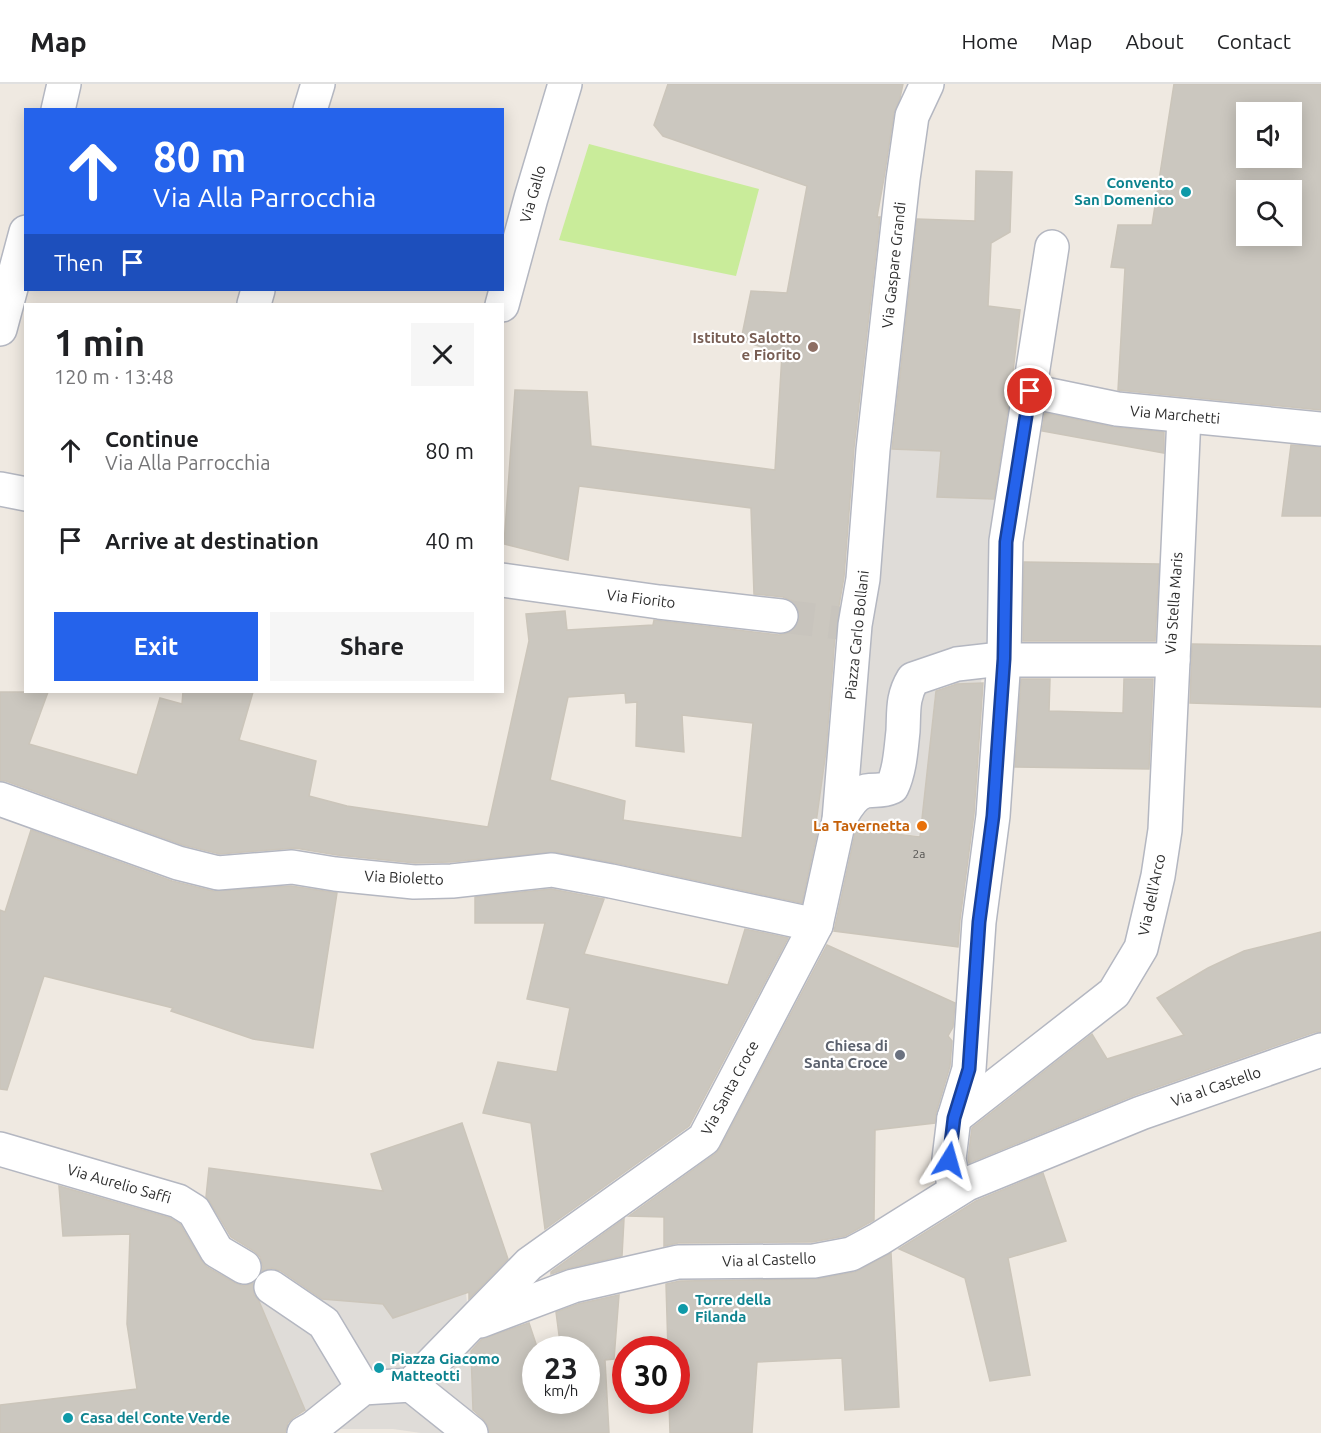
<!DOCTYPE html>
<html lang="en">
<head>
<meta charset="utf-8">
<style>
  :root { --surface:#fff; --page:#f6f6f6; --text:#202124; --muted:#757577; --line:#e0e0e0; --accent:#2563eb }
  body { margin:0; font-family:Ubuntu,sans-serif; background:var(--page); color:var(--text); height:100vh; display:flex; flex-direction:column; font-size:22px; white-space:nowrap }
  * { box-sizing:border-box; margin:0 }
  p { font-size:20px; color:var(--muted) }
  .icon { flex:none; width:33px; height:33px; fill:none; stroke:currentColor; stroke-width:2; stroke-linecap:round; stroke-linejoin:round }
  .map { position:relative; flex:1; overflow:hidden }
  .sheet { position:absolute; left:24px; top:219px; width:480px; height:390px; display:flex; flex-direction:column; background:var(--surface); border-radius:0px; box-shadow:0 3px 15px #0003 }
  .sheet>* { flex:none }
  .guide { position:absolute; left:24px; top:24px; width:480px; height:183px; border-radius:0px; box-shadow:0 3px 15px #0003; background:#2563eb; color:#fff; overflow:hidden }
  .controls { position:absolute; left:1236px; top:18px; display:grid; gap:12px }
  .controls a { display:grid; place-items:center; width:66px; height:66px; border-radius:0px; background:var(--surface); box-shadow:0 3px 15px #0003; font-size:30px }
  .speed { position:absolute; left:522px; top:1252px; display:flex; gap:12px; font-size:30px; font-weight:700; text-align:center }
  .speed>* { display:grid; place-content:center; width:78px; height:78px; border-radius:50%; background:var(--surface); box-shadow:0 3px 15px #0003; line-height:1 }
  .speed small { font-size:15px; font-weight:400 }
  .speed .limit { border:9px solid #d22; background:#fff; color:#111 }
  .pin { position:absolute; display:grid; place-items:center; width:51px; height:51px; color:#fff; margin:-26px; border:3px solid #fff; border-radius:50%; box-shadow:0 2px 6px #0007 }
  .me { position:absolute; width:66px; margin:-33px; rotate:8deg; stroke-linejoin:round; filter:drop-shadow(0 0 4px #0008) }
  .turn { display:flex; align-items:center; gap:21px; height:126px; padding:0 30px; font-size:27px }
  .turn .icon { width:78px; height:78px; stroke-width:2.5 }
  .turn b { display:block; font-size:42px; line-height:51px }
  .then { display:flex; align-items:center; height:57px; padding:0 30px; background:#0003; gap:12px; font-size:22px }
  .round { display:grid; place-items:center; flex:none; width:63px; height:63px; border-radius:0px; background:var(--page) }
  .overview { display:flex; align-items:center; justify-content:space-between; height:102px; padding:0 30px }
  h1 { font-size:36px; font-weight:700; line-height:45px }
  .cta { display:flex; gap:12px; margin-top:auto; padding:12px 30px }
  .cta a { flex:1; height:69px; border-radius:0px; background:var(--accent); color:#fff; font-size:24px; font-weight:700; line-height:69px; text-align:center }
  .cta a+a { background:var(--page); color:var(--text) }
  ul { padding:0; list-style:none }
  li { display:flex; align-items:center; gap:18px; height:90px; padding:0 30px }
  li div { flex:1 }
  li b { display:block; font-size:22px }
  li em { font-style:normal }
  header { display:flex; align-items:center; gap:36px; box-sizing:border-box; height:84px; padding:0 30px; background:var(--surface); border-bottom:2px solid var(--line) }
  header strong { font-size:28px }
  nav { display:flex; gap:33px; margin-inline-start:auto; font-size:21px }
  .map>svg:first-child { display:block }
  .pitch { fill:#c9ec9a }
  .plaza { fill:#dfdcd8 }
  .building { fill:#cbc7bf; stroke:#cbc5ba; stroke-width:1.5; fill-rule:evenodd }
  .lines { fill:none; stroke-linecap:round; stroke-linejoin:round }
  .street-tunnel { stroke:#c8c4bd; stroke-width:33; stroke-dasharray:33 16; stroke-linecap:butt }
  .street-casing { stroke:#b4b7c1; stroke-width:36 }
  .street { stroke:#fff; stroke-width:33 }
  .route-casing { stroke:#184099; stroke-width:15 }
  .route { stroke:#2563eb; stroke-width:10 }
  .culture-dot { fill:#0f9aa8; stroke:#fff; stroke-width:2 }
  .education-dot { fill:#8d6e63; stroke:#fff; stroke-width:2 }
  .food-dot { fill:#e8710a; stroke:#fff; stroke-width:2 }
  .worship-dot { fill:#6b7280; stroke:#fff; stroke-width:2 }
  .labels { text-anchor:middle; stroke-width:4.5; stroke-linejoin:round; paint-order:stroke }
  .number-label { font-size:12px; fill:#555452 }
  .culture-label { font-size:15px; font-weight:bold; fill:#0d838f; stroke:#fff; text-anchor:start }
  .street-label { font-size:15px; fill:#2e2e2e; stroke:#fff }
  .education-label { font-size:15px; font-weight:bold; fill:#785e54; stroke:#fff; text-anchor:end }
  .food-label { font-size:15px; font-weight:bold; fill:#c56008; stroke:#fff; text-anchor:end }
  .worship-label { font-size:15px; font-weight:bold; fill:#5b616d; stroke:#fff; text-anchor:end }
</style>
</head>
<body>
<header>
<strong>Map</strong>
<nav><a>Home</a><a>Map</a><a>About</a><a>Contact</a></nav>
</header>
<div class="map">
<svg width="1321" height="1349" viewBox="0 0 1321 1349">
  <rect width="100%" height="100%" fill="#efe9e1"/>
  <polygon class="pitch" points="589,60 759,105 736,192 559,156"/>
  <g class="plaza">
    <polygon points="858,365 941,367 938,413 1006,415 981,599 936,601 921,752 851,744 816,743 835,597 844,544"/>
    <polygon points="279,1198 306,1213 383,1220 393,1234 466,1209 470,1248 474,1349 421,1349 393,1345 323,1345 311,1341 256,1212"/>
  </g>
  <g class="building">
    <path d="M 668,0 L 903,0 L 900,14 L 894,29 L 884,94 L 877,133 L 880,133 L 854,364 L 844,493 L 836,539 L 826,667 L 816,739 L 819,740 L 802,819 L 615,779 L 555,768 L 451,778 L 415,779 L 337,771 L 295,764 L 220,770 L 183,761 L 6,697 L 0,697 L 0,608 L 48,608 L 29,660 L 137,691 L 160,614 L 182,620 L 183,608 L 253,608 L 239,656 L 316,677 L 309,712 L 347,722 L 488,743 L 529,557 L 526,530 L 565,527 L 567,546 L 653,541 L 654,536 L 779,551 L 788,549 L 796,544 L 800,534 L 798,525 L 793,517 L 783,513 L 754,510 L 751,424 L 579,402 L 568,476 L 504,460 L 515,306 L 587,308 L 591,362 L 775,386 L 782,270 L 741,256 L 751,207 L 787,209 L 807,102 L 663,52 L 654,41 ZM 625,609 L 626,619 L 637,618 L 636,662 L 684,668 L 682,631 L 753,639 L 742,754 L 623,736 L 625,717 L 550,696 L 568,613 Z"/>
    <path d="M 1174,0 L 1321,0 L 1321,326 L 1118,306 L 1125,184 L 1111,183 L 1118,141 L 1152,141 ZM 1246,28 L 1292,28 L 1292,74 L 1246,74 ZM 1246,106 L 1292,106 L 1292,152 L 1246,152 Z"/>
    <polygon points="976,87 1012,88 1010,148 991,159 988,222 1020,226 1011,306 994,415 937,413 941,367 892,365 917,135 975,137"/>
    <polygon points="1045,329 1113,343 1164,348 1164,369 1042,347"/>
    <polygon points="1291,361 1321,363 1321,432 1282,432"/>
    <polygon points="1024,478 1159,480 1155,557 1023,557"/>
    <polygon points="1192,560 1321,562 1321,623 1190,619"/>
    <polygon points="1021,595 1050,595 1049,627 1123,629 1124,595 1153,595 1149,685 1015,683"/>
    <polygon points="983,599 974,730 960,836 958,863 834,847 856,745 920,753 936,607 957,600"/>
    <polygon points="31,746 172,797 213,807 291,802 337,809 313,964 253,955 171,927 173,924 44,892 7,1006 0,1005 0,826 5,828"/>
    <polygon points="551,805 604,815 584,870 728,901 745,845 788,854 689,1042 545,1145 531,1039 483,1029 498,978 557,988 570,924 527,915 545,839 475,839 475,813"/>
    <polygon points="1321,848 1321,948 1315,948 1135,1011 969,1079 968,1074 972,1044 1092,950 1107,975 1184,951 1157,914 1208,884 1244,867"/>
    <polygon points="827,861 955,919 953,943 948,952 952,957 950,982 936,1029 935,1039 875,1046 874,1136 845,1152 812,1158 678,1159 664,1162 664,1133 629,1132 715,1070 720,1064"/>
    <polygon points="462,1039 508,1175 469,1215 469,1208 393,1234 383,1220 322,1215 281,1187 272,1184 262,1187 263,1183 260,1173 254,1167 231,1153 210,1118 206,1113 209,1084 383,1107 371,1070"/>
    <polygon points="1043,1089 1066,1157 1008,1174 1030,1291 990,1297 965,1194 899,1165 976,1117"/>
    <polygon points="59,1102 170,1134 180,1140 201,1176 207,1183 235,1199 244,1202 253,1199 254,1211 258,1215 305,1326 294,1333 288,1339 285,1349 0,1349 0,1321 137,1305 127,1240 130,1150 63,1152"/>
    <polygon points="624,1135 622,1172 569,1184 551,1190 551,1188"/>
    <polygon points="891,1169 899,1323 845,1326 842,1274 757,1278 752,1349 670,1349 669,1317 676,1317 676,1266 668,1266 666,1200 680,1197 817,1195 855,1188"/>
    <polygon points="619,1211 614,1275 605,1276 609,1349 489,1349 488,1342 483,1335 473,1326 471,1267 482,1255 529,1239 538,1266 536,1266 536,1317 586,1317 586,1266 561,1266 556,1228 578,1220"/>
  </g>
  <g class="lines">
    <polyline class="street-tunnel" points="781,532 855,541"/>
    <defs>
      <g id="street">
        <polyline points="58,26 64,0"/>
        <polyline points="310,26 318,0"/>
        <polyline points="254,220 258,206"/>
        <polyline points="502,221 531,114 565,0"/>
        <polyline points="0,245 26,148"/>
        <polyline points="1030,307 1117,325 1321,345"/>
        <polyline points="0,405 26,410"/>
        <polyline points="502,496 659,518 781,532"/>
        <polyline points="0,715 178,779 218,789 292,783 335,790 414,798 452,797 552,786 611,797 816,841"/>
        <path d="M 839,736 C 846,725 852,710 866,707 C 876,705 881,708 892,703 C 900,686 901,665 903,647 C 904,627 902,613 913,595 L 957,580 L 992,576 L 1173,576 L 1184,332"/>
        <polyline points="954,1034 1114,909 1141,864 1158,792 1165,746 1173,576"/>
        <polyline points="0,1065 178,1117 194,1127 217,1167 244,1183"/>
        <polyline points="955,1107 949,1075 954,1034 969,985 979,838 993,732 1004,575 1006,457 1052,163"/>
        <polyline points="271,1203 324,1239 363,1304"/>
        <polyline points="480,1237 573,1202 678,1178 814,1177 851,1170 879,1155 967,1100 1141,1029 1321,966"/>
        <polyline points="411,1301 529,1180 704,1055 816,841 839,736 855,541 863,495 873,366 903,95 912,32 927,0"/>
        <polyline points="304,1349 313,1344 363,1304 411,1301 471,1349"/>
      </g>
    </defs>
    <use href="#street" class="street-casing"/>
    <use href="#street" class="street"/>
  </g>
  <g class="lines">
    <defs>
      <polyline id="route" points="949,1076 954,1034 969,985 979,838 993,732 1004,575 1006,458 1030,307"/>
    </defs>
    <use href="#route" class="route-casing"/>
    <use href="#route" class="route"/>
  </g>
  <g class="culture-dot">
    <circle cx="1186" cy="108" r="6"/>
    <circle cx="683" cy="1225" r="6"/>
    <circle cx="379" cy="1284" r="6"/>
    <circle cx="68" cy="1334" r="6"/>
  </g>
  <circle class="education-dot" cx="813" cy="263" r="6"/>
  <circle class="food-dot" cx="922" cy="742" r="6"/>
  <circle class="worship-dot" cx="900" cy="971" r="6"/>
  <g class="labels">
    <g class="number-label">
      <text x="919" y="774">2a</text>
    </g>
    <g class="culture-label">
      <text x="1174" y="104" text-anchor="end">Convento<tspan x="1174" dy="17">San Domenico</tspan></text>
      <text x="695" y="1221">Torre della<tspan x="695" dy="17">Filanda</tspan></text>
      <text x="391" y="1280">Piazza Giacomo<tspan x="391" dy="17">Matteotti</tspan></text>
      <text x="80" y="1339">Casa del Conte Verde</text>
    </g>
    <g class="street-label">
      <text transform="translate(533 110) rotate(-74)" y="5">Via Gallo</text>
      <text transform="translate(894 181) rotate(-84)" y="5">Via Gaspare Grandi</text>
      <text transform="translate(1175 331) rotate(5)" y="5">Via Marchetti</text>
      <text transform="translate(641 515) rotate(7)" y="5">Via Fiorito</text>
      <text transform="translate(1174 519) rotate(-86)" y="5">Via Stella Maris</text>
      <text transform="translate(857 551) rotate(-84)" y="5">Piazza Carlo Bollani</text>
      <text transform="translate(404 794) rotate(3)" y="5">Via Bioletto</text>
      <text transform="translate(1152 811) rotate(-78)" y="5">Via dell'Arco</text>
      <text transform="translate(1216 1003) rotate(-19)" y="5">Via al Castello</text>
      <text transform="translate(730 1004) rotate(-62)" y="5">Via Santa Croce</text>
      <text transform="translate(119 1100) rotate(16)" y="5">Via Aurelio Saffi</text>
      <text transform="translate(769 1176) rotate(-2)" y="5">Via al Castello</text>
    </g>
    <g class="education-label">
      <text x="801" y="259">Istituto Salotto<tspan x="801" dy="17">e Fiorito</tspan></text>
    </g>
    <g class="food-label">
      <text x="910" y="747">La Tavernetta</text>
    </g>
    <g class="worship-label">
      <text x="888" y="967">Chiesa di<tspan x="888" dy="17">Santa Croce</tspan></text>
    </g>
  </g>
</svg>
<div class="controls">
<a><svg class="icon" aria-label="sound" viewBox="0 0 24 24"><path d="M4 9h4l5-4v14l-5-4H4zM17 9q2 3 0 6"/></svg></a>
<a><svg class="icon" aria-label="search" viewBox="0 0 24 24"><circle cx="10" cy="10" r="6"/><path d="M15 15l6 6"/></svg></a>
</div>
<div class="speed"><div>23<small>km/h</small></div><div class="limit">30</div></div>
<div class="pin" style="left:1030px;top:307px;background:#d93025"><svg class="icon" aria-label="arrive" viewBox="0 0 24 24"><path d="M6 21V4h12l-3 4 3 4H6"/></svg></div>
<svg class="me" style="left:949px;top:1076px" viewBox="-20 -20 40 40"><path d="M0-17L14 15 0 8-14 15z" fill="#2563eb" stroke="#fff" stroke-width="4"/></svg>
<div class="guide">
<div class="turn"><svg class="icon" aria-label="ahead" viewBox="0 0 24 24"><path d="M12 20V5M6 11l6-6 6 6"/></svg><div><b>80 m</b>Via Alla Parrocchia</div></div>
<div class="then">Then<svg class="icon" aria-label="arrive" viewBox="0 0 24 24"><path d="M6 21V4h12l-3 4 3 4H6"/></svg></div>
</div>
<section class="sheet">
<div class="overview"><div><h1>1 min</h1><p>120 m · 13:48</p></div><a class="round"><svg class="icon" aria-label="close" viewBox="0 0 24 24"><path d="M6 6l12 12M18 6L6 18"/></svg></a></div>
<ul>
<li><svg class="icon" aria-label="ahead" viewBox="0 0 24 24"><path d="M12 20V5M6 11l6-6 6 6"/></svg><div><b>Continue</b><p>Via Alla Parrocchia</p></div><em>80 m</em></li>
<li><svg class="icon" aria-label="arrive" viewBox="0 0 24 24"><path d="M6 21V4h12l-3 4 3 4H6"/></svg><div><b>Arrive at destination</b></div><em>40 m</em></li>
</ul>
<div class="cta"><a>Exit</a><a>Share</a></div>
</section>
</div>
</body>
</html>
